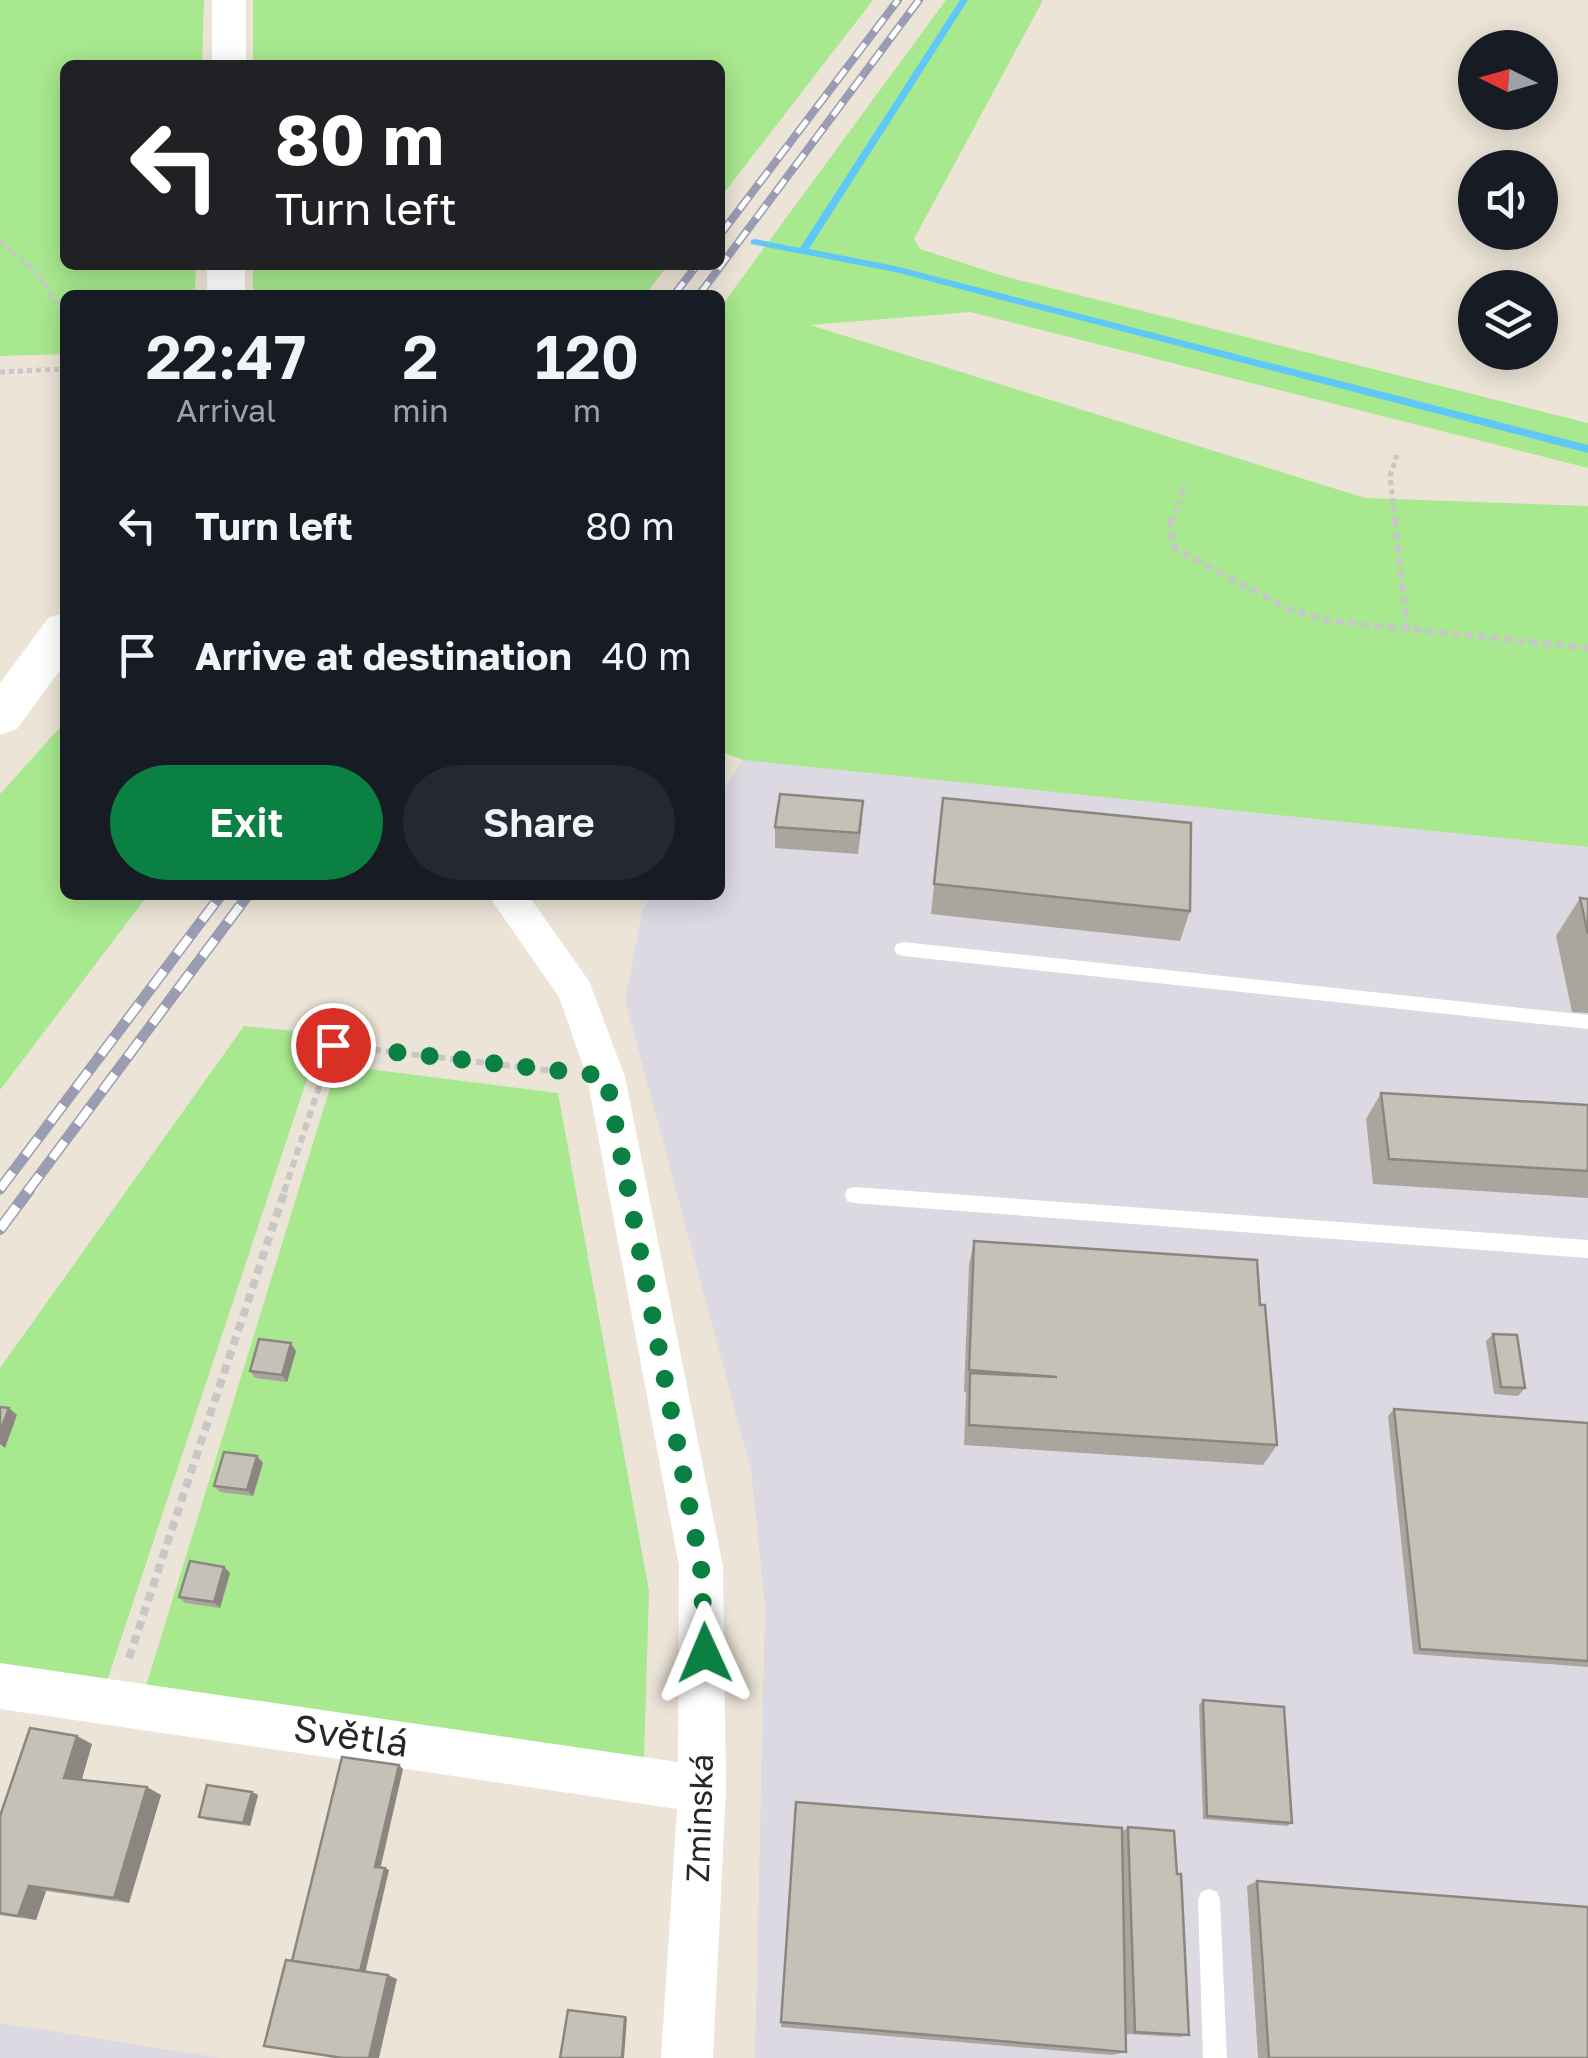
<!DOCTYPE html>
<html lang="en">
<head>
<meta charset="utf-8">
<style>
  :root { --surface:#171b24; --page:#242831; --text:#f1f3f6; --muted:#9ea1a6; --accent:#0b8043 }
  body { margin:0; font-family:"Golos Text",sans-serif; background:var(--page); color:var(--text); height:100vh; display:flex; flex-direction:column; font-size:38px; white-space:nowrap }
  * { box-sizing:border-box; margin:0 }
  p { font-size:32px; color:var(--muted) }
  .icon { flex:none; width:55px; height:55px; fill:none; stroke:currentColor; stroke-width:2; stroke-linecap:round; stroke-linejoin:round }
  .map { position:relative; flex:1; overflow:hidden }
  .drawer { position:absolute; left:60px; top:290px; width:665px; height:610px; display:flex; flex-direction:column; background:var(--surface); border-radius:15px; box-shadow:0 5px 25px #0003 }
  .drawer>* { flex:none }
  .hud { position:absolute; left:60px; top:60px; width:665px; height:210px; border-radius:15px; box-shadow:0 5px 25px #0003; background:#202124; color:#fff; overflow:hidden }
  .needle { width:65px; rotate:275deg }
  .tools { position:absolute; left:1458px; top:30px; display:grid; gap:20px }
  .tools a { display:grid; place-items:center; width:100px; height:100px; border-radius:50%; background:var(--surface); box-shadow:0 5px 25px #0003; font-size:50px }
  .pin { position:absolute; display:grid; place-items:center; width:85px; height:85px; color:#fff; margin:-42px; border:5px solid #fff; border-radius:50%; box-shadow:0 2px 10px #0007 }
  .me { position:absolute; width:110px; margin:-55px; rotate:359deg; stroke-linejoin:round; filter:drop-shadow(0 0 8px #0008) }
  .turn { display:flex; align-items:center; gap:35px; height:210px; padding:0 50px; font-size:45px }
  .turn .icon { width:130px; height:130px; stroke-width:2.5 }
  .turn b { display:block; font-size:70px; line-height:85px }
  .eta { display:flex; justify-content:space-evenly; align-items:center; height:170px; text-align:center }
  .eta b { font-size:60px; font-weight:600; line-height:70px }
  .button { display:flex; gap:20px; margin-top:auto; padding:20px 50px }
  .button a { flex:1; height:115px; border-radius:60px; background:var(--accent); color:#fff; font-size:40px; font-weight:600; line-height:115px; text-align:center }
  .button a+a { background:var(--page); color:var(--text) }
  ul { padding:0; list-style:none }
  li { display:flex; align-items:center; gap:30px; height:130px; padding:0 50px }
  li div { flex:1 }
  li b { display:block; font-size:38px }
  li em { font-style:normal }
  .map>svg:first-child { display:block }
  .industrial { fill:#dcd9e3 }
  .green { fill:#a8e88e }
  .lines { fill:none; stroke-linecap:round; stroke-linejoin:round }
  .stream { fill:#60c8f8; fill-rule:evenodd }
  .path-far2 { stroke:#c7c7c7; stroke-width:5; stroke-dasharray:5 4; stroke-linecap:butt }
  .path-far1 { stroke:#c7c7c7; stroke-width:6; stroke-dasharray:8 5; stroke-linecap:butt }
  .path { stroke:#c7c7c7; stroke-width:8; stroke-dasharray:9 6; stroke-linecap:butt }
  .service { fill:#fff; fill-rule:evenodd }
  .minor { fill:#fff; fill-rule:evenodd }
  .secondary { fill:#fff; fill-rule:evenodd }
  .rail-far2-casing { stroke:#9a9cb4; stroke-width:8 }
  .rail-far1-casing { stroke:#9a9cb4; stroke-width:11 }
  .rail-casing { stroke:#9a9cb4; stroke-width:12 }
  .rail-far2 { stroke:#fff; stroke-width:5; stroke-dasharray:16; stroke-linecap:butt }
  .rail-far1 { stroke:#fff; stroke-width:8; stroke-dasharray:21; stroke-linecap:butt }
  .rail { stroke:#fff; stroke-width:9; stroke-dasharray:28; stroke-linecap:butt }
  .wall { fill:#aaa69d }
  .shaded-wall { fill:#8b8780 }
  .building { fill:#c6c1b7; stroke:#8b8780; stroke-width:2.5 }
  .route { stroke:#0b8043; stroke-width:18; stroke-dasharray:0 32.4 }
  .labels { text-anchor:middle; stroke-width:10; stroke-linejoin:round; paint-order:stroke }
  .street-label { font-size:32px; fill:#272727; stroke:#fff }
  .near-street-label { font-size:38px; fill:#272727; stroke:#fff }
</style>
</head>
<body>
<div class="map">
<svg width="1588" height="2058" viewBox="0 0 1588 2058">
  <rect width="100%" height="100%" fill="#ece4d7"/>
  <g class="industrial">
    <polygon points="743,760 1588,847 1588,2058 755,2058 765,1607 751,1470 625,1000 643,908 652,895 720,895 720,794"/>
    <polygon points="0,2023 221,2058 0,2058"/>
  </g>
  <g class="green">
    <polygon points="0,0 204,0 202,65 65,65 65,265 196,265 195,295 65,295 65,354 0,356"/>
    <polygon points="253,0 873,0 720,198 720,65 253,65"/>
    <polygon points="946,0 1043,0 914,239 920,249 1003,276 1588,423 1588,468 970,312 810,325 1365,498 1588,506 1588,847 743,760 720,751 720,308"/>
    <polygon points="253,265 668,265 645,295 253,295"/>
    <polygon points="65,722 65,895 148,895 0,1090 0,794"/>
    <polygon points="244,1026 314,1033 320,1040 107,1681 0,1665 0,1368"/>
    <polygon points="337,1065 558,1093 649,1591 644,1758 146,1686"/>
  </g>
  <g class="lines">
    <polygon class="stream" points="960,0 968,0 809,249 895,266 1588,445 1588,453 895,272 751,244 751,240 755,239 800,248"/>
    <g class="path-far2">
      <polyline points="0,241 40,276 65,318"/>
      <polyline points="0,372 65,369"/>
      <polyline points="1172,521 1185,484"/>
      <polyline points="1395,521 1390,476 1397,455"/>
    </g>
    <g class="path-far1">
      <polyline points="1172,519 1169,528 1176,549 1286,608 1325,620 1588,648"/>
      <polyline points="1395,519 1407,630"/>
      <polyline points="284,1192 333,1045 563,1072"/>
    </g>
    <polyline class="path" points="129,1658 285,1190"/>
    <g class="service">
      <polygon points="903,942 1588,1015 1588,1029 903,956 897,954 894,949 897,944"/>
      <polygon points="854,1187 1588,1240 1588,1258 854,1203 847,1201 845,1195 847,1189"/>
      <polygon points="1209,1889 1217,1892 1220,1900 1227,2058 1203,2058 1198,1900 1201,1892"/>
    </g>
    <polygon class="minor" points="488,895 528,895 589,981 625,1077 723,1566 726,1789 713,2058 661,2058 677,1809 0,1709 0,1663 678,1762 679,1566 587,1077 559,997"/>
    <g class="secondary">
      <rect x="212" y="0" width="34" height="65"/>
      <rect x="207" y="265" width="38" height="30"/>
      <polygon points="65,613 65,663 17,729 0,735 0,683 49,617"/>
    </g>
    <defs>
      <g id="rail-far2">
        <polyline points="720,235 898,0"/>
        <polyline points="674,295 697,265"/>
        <polyline points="699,295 919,0"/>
      </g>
      <g id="rail-far1">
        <polyline points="0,1189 221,895"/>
        <polyline points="27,1192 248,895"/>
      </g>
      <polyline id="rail" points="0,1229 29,1190"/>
    </defs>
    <use href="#rail-far2" class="rail-far2-casing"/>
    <use href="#rail-far1" class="rail-far1-casing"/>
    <use href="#rail" class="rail-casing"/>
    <use href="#rail-far2" class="rail-far2"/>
    <use href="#rail-far1" class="rail-far1"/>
    <use href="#rail" class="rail"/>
  </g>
  <g class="wall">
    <polygon points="943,798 1190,911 1180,941 931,914"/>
    <polygon points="862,822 858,854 775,848 775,827"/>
    <polygon points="1580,898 1588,899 1588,1013 1572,1012 1556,936"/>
    <polygon points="1381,1093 1588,1105 1588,1198 1373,1184 1366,1119"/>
    <polygon points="974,1241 1260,1305 1277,1445 1263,1465 964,1445 966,1392 964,1392 969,1265"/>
    <polygon points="1493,1334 1525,1388 1518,1396 1494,1394 1486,1341"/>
    <polygon points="296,1351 287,1382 255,1378 250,1371"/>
    <polygon points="1394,1409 1588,1423 1588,1667 1413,1654 1388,1416"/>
    <polygon points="257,1456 263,1463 253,1496 220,1492 214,1486"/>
    <polygon points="224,1567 230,1573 220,1608 185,1603 179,1597"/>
    <polygon points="1203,1700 1292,1823 1287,1826 1203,1819 1199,1705"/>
    <polygon points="92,1744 81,1780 161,1795 129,1903 46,1891 36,1920 0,1915 0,1816"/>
    <polygon points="252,1792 258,1795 250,1826 206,1820 199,1817"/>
    <polygon points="1128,1827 1177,1874 1189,2035 1180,2037 1127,2034 1126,2052 1112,2055 781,2027 781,2022 1122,1832"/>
    <polygon points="1257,1881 1588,2058 1258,2058 1247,1886"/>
  </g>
  <g class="shaded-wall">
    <polygon points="291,1343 296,1351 287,1382 282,1375"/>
    <polygon points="9,1408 17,1415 5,1448 0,1444 0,1432"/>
    <polygon points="257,1456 263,1463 253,1496 247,1490"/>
    <polygon points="224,1567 230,1573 220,1608 214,1602"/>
    <polygon points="77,1736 92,1744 80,1786 64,1778"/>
    <polygon points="399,1765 403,1769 380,1870 375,1867"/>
    <polygon points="147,1787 161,1795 129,1903 114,1898"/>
    <polygon points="252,1792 258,1795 250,1826 243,1823"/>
    <polygon points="385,1868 389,1870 365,1974 360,1972"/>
    <polygon points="29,1886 46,1891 36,1920 18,1916"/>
    <polygon points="388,1975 397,1979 379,2058 369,2058"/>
    <polygon points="625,2017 627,2018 624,2058 622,2058"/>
  </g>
  <g class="building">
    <polygon points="780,794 863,801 859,833 775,827"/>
    <polygon points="943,798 1191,823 1190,911 934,884"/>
    <polygon points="1580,898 1588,899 1588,934"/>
    <polygon points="1381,1093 1588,1105 1588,1171 1389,1159"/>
    <polygon points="974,1241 1257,1260 1260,1305 1265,1305 1277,1445 969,1425 970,1373 1057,1377 969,1370"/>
    <polygon points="1493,1334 1517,1335 1525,1388 1501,1387"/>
    <polygon points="259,1339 291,1343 282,1375 250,1371"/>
    <polygon points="0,1407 9,1408 0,1432"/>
    <polygon points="1394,1409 1588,1423 1588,1661 1420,1649"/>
    <polygon points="224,1452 257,1456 247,1490 214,1486"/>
    <polygon points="190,1561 224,1567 214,1602 179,1597"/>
    <polygon points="1203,1700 1284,1707 1292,1823 1207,1816"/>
    <polygon points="30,1728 77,1736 64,1778 147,1787 114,1898 29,1886 18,1916 0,1913 0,1816"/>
    <polygon points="342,1757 399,1765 375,1867 385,1868 360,1971 292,1961"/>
    <polygon points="207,1785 252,1792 243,1823 199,1817"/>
    <polygon points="796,1802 1122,1828 1126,2052 781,2022"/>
    <polygon points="1128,1827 1174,1831 1177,1874 1181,1874 1189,2035 1135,2032"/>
    <polygon points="1257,1881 1588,1907 1588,2058 1269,2058"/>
    <polygon points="286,1960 388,1975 369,2058 343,2058 264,2046"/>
    <polygon points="568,2010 625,2017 622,2058 560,2058"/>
  </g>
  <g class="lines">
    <polyline class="route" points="333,1045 606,1076 701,1566 705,1653"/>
  </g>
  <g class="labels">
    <g class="street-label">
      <text transform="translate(700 1818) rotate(-88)" y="11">Zminská</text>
    </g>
    <g class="near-street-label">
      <text transform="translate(351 1736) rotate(8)" y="13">Světlá</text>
    </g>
  </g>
</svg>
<div class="tools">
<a><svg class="needle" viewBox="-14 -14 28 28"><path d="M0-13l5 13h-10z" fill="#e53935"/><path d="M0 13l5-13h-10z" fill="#9ea1a6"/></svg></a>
<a><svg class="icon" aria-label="sound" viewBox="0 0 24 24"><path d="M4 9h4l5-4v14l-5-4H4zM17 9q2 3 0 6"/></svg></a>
<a><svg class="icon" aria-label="layers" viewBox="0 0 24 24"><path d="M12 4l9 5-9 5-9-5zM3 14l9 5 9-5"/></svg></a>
</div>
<div class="pin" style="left:333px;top:1045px;background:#d93025"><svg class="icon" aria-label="arrive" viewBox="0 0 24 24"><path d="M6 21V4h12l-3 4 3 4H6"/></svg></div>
<svg class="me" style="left:705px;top:1653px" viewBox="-20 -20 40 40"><path d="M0-17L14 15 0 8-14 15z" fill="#0b8043" stroke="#fff" stroke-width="4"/></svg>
<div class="hud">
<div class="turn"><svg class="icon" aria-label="left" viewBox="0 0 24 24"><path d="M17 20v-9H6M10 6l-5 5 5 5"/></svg><div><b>80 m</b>Turn left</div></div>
</div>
<section class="drawer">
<div class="eta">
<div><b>22:47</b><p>Arrival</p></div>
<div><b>2</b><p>min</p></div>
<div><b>120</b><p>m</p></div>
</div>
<ul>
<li><svg class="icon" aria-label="left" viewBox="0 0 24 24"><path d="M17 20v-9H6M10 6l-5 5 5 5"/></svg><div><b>Turn left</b></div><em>80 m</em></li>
<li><svg class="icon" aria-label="arrive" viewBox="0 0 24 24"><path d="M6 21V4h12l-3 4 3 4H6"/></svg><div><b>Arrive at destination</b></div><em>40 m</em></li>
</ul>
<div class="button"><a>Exit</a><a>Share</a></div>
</section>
</div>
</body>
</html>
